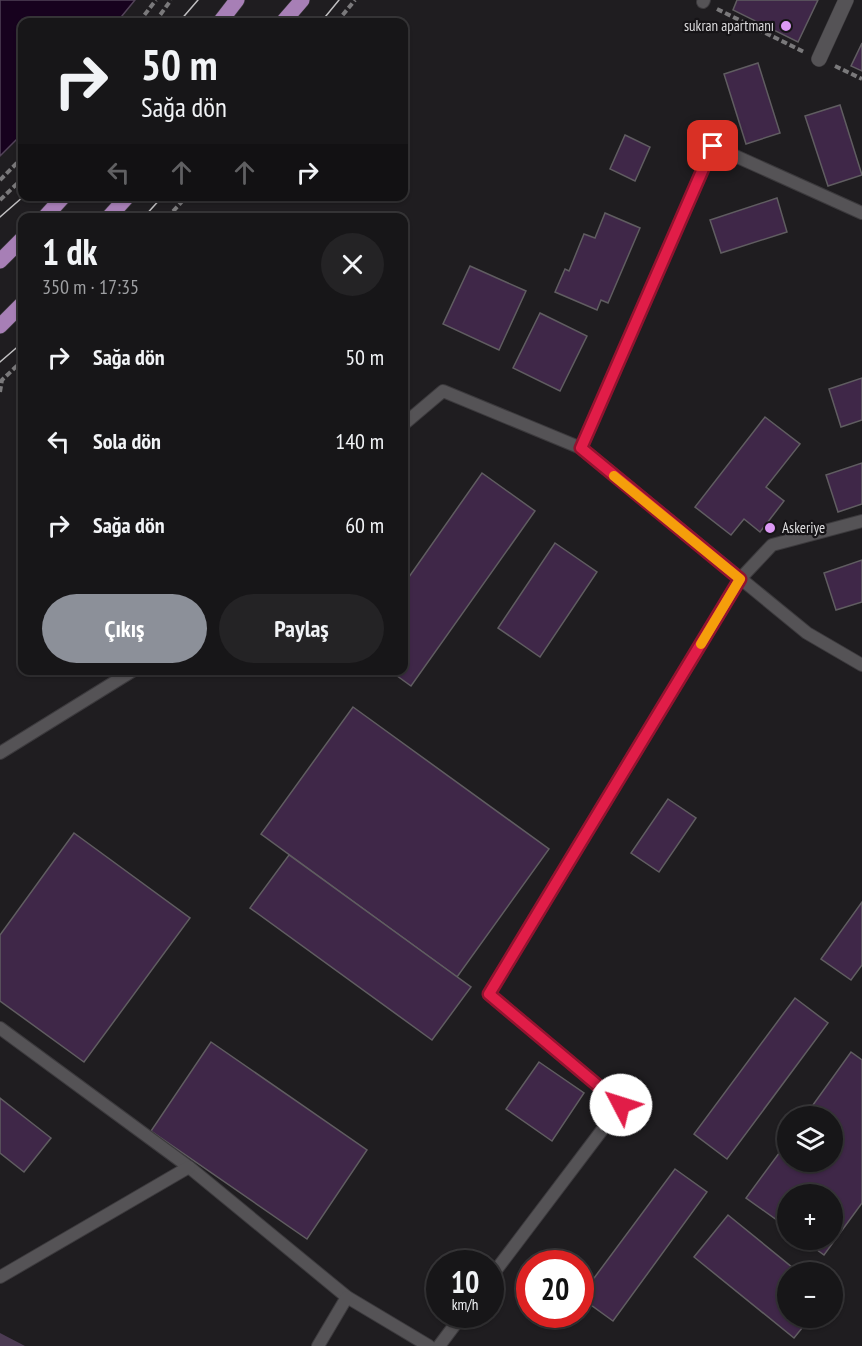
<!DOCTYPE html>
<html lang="tr">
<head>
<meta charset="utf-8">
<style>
  :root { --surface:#171618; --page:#242325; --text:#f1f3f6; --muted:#9e9fa2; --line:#363537; --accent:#8c9099 }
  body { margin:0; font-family:"PT Sans Narrow",sans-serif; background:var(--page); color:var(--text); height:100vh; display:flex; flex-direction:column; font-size:22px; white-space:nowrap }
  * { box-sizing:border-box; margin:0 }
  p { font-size:20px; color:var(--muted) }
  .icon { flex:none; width:33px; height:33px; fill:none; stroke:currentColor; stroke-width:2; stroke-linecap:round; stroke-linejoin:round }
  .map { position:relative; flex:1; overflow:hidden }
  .sheet { position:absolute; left:18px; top:213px; width:390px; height:462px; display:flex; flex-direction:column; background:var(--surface); border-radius:12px; box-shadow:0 2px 4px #0004,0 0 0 2px var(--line) }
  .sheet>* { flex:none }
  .guide { position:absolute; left:18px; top:18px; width:390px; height:183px; border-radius:12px; box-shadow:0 2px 4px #0004,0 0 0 2px var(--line); background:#171618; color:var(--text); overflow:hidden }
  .fabs { position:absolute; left:777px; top:1106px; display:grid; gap:12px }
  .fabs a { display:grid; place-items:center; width:66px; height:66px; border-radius:50%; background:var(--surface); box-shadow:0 2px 4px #0004,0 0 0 2px var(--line); font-size:30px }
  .speed { position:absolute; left:426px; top:1250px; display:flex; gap:12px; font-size:30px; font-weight:700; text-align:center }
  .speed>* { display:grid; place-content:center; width:78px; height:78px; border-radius:50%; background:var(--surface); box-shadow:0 2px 4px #0004,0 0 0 2px var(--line); line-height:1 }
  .speed small { font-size:15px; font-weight:400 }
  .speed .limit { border:9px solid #d22; background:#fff; color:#111 }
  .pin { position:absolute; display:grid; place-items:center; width:51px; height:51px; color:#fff; margin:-26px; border-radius:12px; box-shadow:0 3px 9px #0006 }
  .me { position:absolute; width:66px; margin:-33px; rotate:310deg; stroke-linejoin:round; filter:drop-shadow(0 0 4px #0008) }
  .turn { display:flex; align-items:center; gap:21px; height:126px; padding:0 24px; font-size:27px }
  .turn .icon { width:78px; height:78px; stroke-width:2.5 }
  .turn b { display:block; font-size:42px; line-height:51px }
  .lanes { display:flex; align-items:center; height:57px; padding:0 24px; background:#0003; justify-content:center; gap:30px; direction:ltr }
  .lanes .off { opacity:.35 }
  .round { display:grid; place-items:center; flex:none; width:63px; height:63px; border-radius:32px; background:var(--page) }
  .head { display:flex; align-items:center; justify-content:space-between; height:102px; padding:0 24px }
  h1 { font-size:36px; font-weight:700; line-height:45px }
  .primary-button { display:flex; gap:12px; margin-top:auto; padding:12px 24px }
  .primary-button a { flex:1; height:69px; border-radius:36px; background:var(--accent); color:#fff; font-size:24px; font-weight:700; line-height:69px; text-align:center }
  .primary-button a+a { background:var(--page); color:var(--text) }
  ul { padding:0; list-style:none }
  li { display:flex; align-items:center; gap:18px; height:84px; padding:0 24px }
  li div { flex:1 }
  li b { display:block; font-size:22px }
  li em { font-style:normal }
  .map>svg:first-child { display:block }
  .green { fill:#4c3b53 }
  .water { fill:#17021e; stroke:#524358; stroke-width:1.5 }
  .building { fill:#3f2748; stroke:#605d61; stroke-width:1.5 }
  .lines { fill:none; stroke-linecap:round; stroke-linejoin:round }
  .service-casing { stroke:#3c3a3d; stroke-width:14 }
  .minor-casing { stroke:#3c3a3d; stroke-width:16 }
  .primary-casing { stroke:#3c3a3d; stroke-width:16 }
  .path { stroke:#7a797b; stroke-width:4; stroke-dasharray:6 3; stroke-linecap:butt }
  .service { stroke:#555356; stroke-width:12 }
  .minor { stroke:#555356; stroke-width:15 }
  .primary { stroke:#a77fb6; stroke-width:15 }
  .tram { stroke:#c0bfc1; stroke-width:1.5 }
  .route-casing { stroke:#92132f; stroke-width:15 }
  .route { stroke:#e11d48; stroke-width:10 }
  .slow { stroke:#f59e0b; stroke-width:10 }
  .poi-dot { fill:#dc99f5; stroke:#161417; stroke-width:2 }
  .labels { text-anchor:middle; stroke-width:4.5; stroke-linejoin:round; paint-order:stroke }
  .poi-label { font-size:15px; fill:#dddcde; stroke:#161417; text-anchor:end }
</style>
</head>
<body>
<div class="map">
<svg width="862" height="1346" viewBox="0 0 862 1346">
  <rect width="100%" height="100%" fill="#1f1d20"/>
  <polygon class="green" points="0,1333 25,1346 0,1346"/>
  <polygon class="water" points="0,0 135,0 117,22 22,22 22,134 0,156"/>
  <g class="building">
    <polygon points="737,0 818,0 798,42 733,10"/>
    <polygon points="862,43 862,71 851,66"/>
    <polygon points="758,63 780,133 746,144 724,74"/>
    <polygon points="840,105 862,175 828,186 805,116"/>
    <polygon points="625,135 650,147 635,181 610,169"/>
    <polygon points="777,198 787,232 721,253 710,220"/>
    <polygon points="605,213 640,228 608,303 601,300 597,310 555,292 565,269 569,271 584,234 595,238"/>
    <polygon points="470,266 526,291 499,350 443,324"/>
    <polygon points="540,313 587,336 560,391 513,368"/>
    <polygon points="862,378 862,420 841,427 829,389"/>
    <polygon points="765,417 800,444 766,487 784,501 760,532 744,519 731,535 695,507"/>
    <polygon points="862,463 862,504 838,512 826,475"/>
    <polygon points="482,473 535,511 411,686 389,670 404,670 404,584"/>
    <polygon points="555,543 597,572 540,657 498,628"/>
    <polygon points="862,560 862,602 836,610 824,573"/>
    <polygon points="353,707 549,849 457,977 261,834"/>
    <polygon points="668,799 696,818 659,872 631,853"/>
    <polygon points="74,833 190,918 84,1062 0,1001 0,935"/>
    <polygon points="289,855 471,987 432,1040 250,908"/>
    <polygon points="862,902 862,965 851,980 821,959"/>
    <polygon points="795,998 828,1023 727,1159 694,1134"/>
    <polygon points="211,1042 367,1150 307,1239 151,1131"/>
    <polygon points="851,1052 862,1060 862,1203 824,1255 802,1239 832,1239 832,1194 788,1194 788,1228 746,1198 788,1141 788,1161 832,1161 832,1116 805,1116"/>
    <polygon points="539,1062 584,1093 552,1141 506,1109"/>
    <polygon points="0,1098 51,1138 24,1172 0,1153"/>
    <polygon points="675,1169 707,1192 613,1321 580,1297"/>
    <polygon points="728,1215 798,1272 788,1272 788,1317 811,1317 794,1338 694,1257"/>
  </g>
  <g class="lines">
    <defs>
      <g id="service">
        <polyline points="703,2 704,0"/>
        <polyline points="404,424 443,391 581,448 807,633 862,665"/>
        <polyline points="581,448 713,146 862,213"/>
        <polyline points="0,753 134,670"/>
        <polyline points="0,1028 189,1167 347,1297 429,1346"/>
        <polyline points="0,1277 189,1167"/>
        <polyline points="490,1278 621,1105 489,994 740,579 772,545 862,521"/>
        <polyline points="318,1346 347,1297"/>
        <polyline points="439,1346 463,1314"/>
      </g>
      <polyline id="minor" points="819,59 846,0"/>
      <g id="primary">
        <polyline points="220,22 237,0"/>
        <polyline points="283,22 302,0"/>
        <polyline points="44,218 64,196"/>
        <polyline points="108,218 128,196"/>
        <polyline points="0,261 22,239"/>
        <polyline points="0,326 22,304"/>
      </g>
    </defs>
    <use href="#service" class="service-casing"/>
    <use href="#minor" class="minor-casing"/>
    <use href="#primary" class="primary-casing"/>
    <g class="path">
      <polyline points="717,9 804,52"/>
      <polyline points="139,22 156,0"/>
      <polyline points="155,22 171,0"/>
      <polyline points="337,22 355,0"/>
      <polyline points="835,66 862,79"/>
      <polyline points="0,180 22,158"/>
      <polyline points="0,200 22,179"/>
      <polyline points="167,218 187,196"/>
      <polyline points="0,392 2,380 22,361"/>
    </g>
    <use href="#service" class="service"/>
    <use href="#minor" class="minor"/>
    <use href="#primary" class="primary"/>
    <g class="tram">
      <polyline points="179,22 198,0"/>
      <polyline points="321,22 339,0"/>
      <polyline points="0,217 24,196"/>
      <polyline points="143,218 163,196"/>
      <polyline points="0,362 22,343"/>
    </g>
  </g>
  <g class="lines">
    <defs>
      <polyline id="route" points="621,1105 489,994 740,579 581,448 713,146"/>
    </defs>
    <use href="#route" class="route-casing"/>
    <use href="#route" class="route"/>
    <polyline class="slow" points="614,476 740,579 701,644"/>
  </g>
  <g class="poi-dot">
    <circle cx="786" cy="26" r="6"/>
    <circle cx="770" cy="528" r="6"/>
  </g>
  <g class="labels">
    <g class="poi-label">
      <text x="774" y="31">sukran apartmanı</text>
      <text x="782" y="533" text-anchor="start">Askeriye</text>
    </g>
  </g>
</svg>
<div class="fabs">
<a><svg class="icon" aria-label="layers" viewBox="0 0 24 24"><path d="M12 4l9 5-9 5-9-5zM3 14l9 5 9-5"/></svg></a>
<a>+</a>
<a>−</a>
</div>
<div class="speed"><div>10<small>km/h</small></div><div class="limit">20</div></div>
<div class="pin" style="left:713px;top:146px;background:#d93025"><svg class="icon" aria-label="arrive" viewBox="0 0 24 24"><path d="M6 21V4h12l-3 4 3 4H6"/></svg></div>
<svg class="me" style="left:621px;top:1105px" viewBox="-20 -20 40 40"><circle r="19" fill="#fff"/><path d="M0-13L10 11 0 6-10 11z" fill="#e11d48"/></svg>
<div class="guide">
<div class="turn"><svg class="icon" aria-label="right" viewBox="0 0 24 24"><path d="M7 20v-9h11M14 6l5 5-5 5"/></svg><div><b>50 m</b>Sağa dön</div></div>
<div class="lanes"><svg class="icon off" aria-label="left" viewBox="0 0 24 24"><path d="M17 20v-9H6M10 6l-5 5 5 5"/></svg><svg class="icon off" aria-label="ahead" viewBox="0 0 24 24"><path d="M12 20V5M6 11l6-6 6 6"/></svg><svg class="icon off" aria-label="ahead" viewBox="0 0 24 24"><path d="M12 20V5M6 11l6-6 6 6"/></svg><svg class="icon" aria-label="right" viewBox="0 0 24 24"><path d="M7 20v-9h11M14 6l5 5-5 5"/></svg></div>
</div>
<section class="sheet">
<div class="head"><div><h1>1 dk</h1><p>350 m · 17:35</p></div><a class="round"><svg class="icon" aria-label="close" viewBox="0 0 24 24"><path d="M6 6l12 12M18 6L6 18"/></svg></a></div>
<ul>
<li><svg class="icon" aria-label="right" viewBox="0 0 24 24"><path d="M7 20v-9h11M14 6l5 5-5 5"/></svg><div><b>Sağa dön</b></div><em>50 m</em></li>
<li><svg class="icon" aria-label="left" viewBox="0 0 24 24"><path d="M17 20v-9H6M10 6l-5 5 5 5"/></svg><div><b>Sola dön</b></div><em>140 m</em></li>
<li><svg class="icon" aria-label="right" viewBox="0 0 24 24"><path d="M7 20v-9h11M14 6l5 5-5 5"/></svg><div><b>Sağa dön</b></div><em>60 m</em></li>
</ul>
<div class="primary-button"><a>Çıkış</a><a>Paylaş</a></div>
</section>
</div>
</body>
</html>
